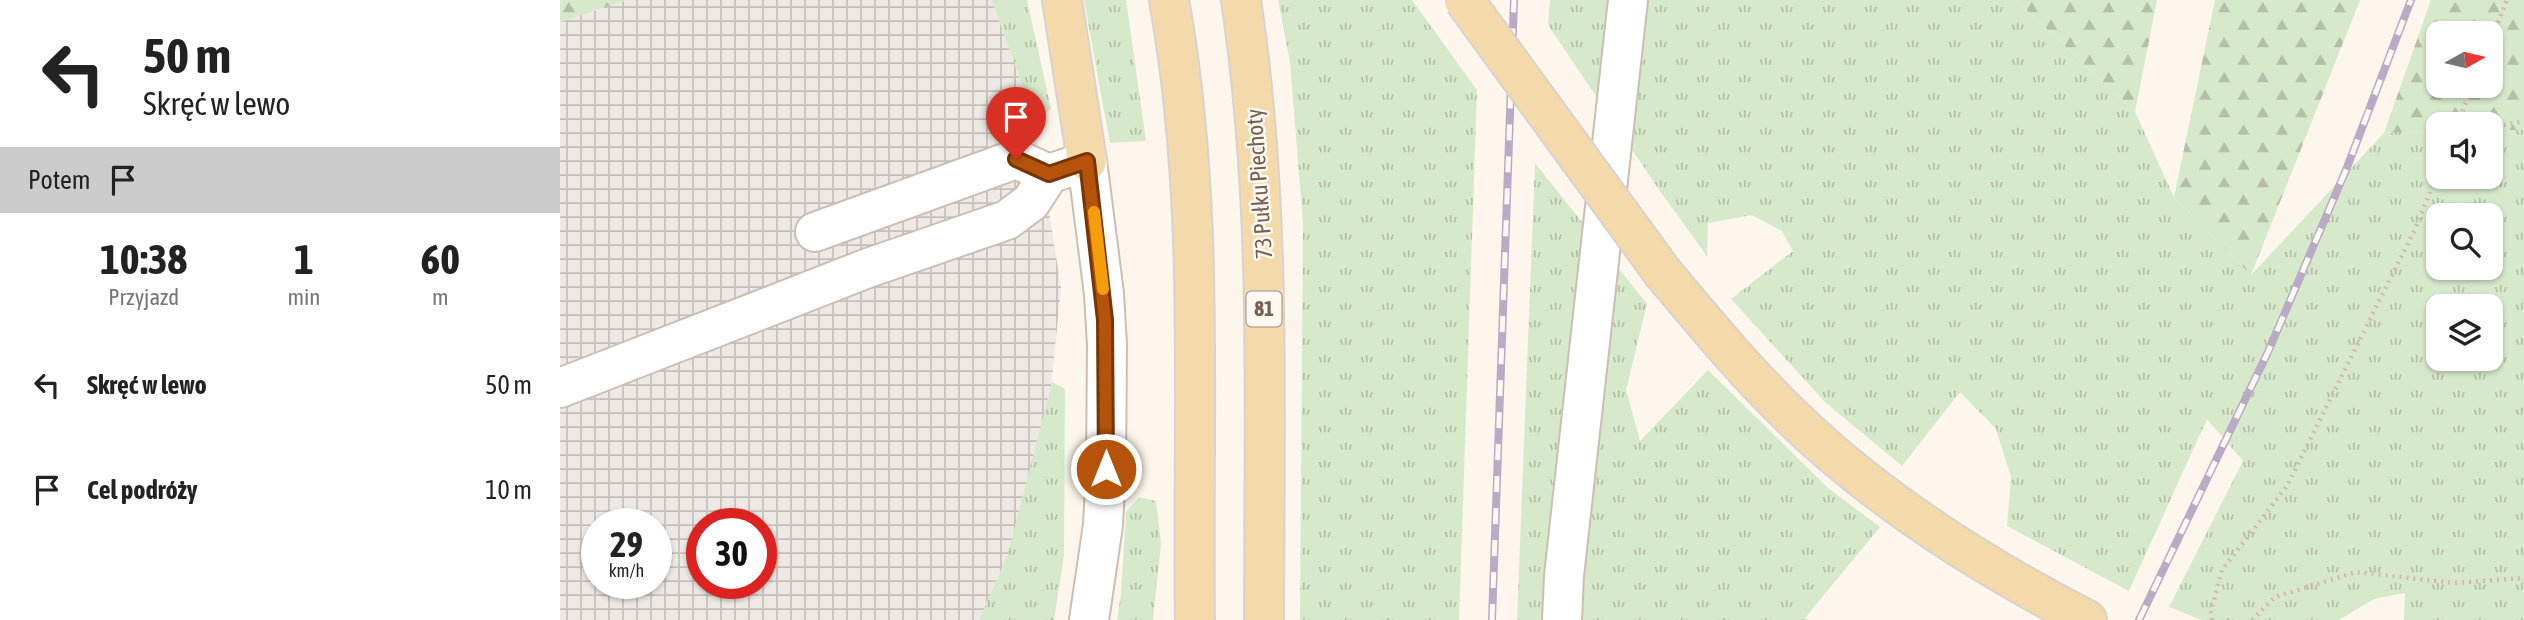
<!DOCTYPE html>
<html lang="pl">
<head>
<meta charset="utf-8">
<style>
  :root { --surface:#fff; --page:#f2f2f2; --text:#222; --muted:#767676 }
  body { margin:0; font-family:"Asap Condensed",sans-serif; background:var(--page); color:var(--text); height:100vh; display:flex; flex-direction:column; font-size:26px; white-space:nowrap }
  * { box-sizing:border-box; margin:0 }
  p { font-size:23px; color:var(--muted) }
  .icon { flex:none; width:38px; height:38px; fill:none; stroke:currentColor; stroke-width:2; stroke-linecap:round; stroke-linejoin:round }
  .map { position:relative; flex:1; overflow:hidden }
  .panel { display:flex; flex-direction:column; background:var(--surface); width:560px }
  .panel>* { flex:none }
  .guide { background:#fff; color:var(--text); overflow:hidden }
  .needle { width:46px; rotate:82deg }
  .controls { position:absolute; left:1866px; top:21px; display:grid; gap:14px }
  .controls a { display:grid; place-items:center; width:77px; height:77px; border-radius:14px; background:var(--surface); box-shadow:0 2px 5px #0004; font-size:35px }
  .speed { position:absolute; left:21px; top:508px; display:flex; gap:14px; font-size:35px; font-weight:700; text-align:center }
  .speed>* { display:grid; place-content:center; width:91px; height:91px; border-radius:50%; background:var(--surface); box-shadow:0 2px 5px #0004; line-height:1 }
  .speed small { font-size:18px; font-weight:400 }
  .speed .limit { border:10px solid #d22; background:#fff; color:#111 }
  .pin { position:absolute; display:grid; place-items:center; width:60px; height:60px; color:#fff; margin:-72px -30px; border-radius:50% 50% 50% 0; rotate:-45deg; box-shadow:0 0 7px #0007 }
  .pin .icon { rotate:45deg }
  .me { position:absolute; width:77px; margin:-38px; rotate:0deg; stroke-linejoin:round; filter:drop-shadow(0 0 5px #0008) }
  .turn { display:flex; align-items:center; gap:24px; height:147px; padding:0 28px; font-size:32px }
  .turn .icon { width:91px; height:91px; stroke-width:2.5 }
  .turn b { display:block; font-size:49px; line-height:60px }
  .then { display:flex; align-items:center; height:66px; padding:0 28px; background:#0003; gap:14px; font-size:26px }
  .eta { display:flex; justify-content:space-evenly; align-items:center; height:119px; text-align:center }
  .eta b { font-size:42px; font-weight:700; line-height:49px }
  ul { padding:0; list-style:none }
  li { display:flex; align-items:center; gap:21px; height:105px; padding:0 28px }
  li div { flex:1 }
  li b { display:block; font-size:26px }
  li em { font-style:normal }
  main { display:flex; flex:1; min-height:0 }
  .map>svg:first-child { display:block }
  .industrial { fill:url(#industrial-grid); fill-rule:evenodd }
  .grass { fill:url(#grass-tufts); fill-rule:evenodd }
  .forest { fill:url(#forest-firs); fill-rule:evenodd }
  .lines { fill:none; stroke-linecap:round; stroke-linejoin:round }
  .minor-casing { stroke:#cebeb2; stroke-width:42 }
  .major-casing { stroke:#d9d2ce; stroke-width:42 }
  .path { stroke:#d5baa8; stroke-width:4.5; stroke-dasharray:2 5; stroke-linecap:butt }
  .minor { stroke:#fff; stroke-width:38 }
  .major { stroke:#f4daab; stroke-width:38 }
  .rail-casing { stroke:#b9aac6; stroke-width:8 }
  .rail { stroke:#fefaf3; stroke-width:5; stroke-dasharray:16; stroke-linecap:butt }
  .major-bridge-casing { stroke:#d9d2ce; stroke-width:42; stroke-linecap:butt }
  .major-bridge { stroke:#f4daab; stroke-width:38 }
  .route-casing { stroke:#753606; stroke-width:18 }
  .route { stroke:#b45309; stroke-width:12 }
  .slow { stroke:#f59e0b; stroke-width:12 }
  .labels { text-anchor:middle; stroke-width:5; stroke-linejoin:round; paint-order:stroke }
  .shield { fill:#fefaf3; stroke:#9f8d81; stroke-width:2 }
  .shield-label { font-size:21px; font-weight:bold; fill:#765e50 }
  .street-label { font-size:23px; fill:#765e50; stroke:#fefaf3 }
</style>
</head>
<body>
<main>
<section class="panel">
<div class="guide">
<div class="turn"><svg class="icon" aria-label="left" viewBox="0 0 24 24"><path d="M17 20v-9H6M10 6l-5 5 5 5"/></svg><div><b>50 m</b>Skręć w lewo</div></div>
<div class="then">Potem<svg class="icon" aria-label="arrive" viewBox="0 0 24 24"><path d="M6 21V4h12l-3 4 3 4H6"/></svg></div>
</div>
<div class="eta">
<div><b>10:38</b><p>Przyjazd</p></div>
<div><b>1</b><p>min</p></div>
<div><b>60</b><p>m</p></div>
</div>
<ul>
<li><svg class="icon" aria-label="left" viewBox="0 0 24 24"><path d="M17 20v-9H6M10 6l-5 5 5 5"/></svg><div><b>Skręć w lewo</b></div><em>50 m</em></li>
<li><svg class="icon" aria-label="arrive" viewBox="0 0 24 24"><path d="M6 21V4h12l-3 4 3 4H6"/></svg><div><b>Cel podróży</b></div><em>10 m</em></li>
</ul>
</section>
<div class="map">
<svg width="1964" height="620" viewBox="0 0 1964 620">
  <defs>
    <pattern id="industrial-grid" width="8" height="8" patternUnits="userSpaceOnUse" patternTransform="scale(1.75)"><rect width="8" height="8" fill="#eee9e4"/><path d="M0 4h8M4 0v8" fill="none" stroke="#c5c0bb"/></pattern>
    <pattern id="grass-tufts" width="24" height="20" patternUnits="userSpaceOnUse" patternTransform="scale(1.75)"><rect width="24" height="20" fill="#d7e9cb"/><path d="M3 7l-1-3M5 7V3M7 7l1-3M15 17l-1-3M17 17v-4M19 17l1-3" fill="none" stroke="#b3c0a7"/></pattern>
    <pattern id="forest-firs" width="22" height="20" patternUnits="userSpaceOnUse" patternTransform="scale(1.75)"><rect width="22" height="20" fill="#d7e9cb"/><path d="M5 1l3.5 6h-7zM16 11l3.5 6h-7z" fill="#b3c0a7"/></pattern>
  </defs>
  <rect width="100%" height="100%" fill="#fcf6ec"/>
  <path class="industrial" d="M 67,0 L 432,0 L 475,122 L 501,288 L 482,479 L 419,620 L 0,620 L 0,22 ZM 37,523 L 96,523 L 96,583 L 37,583 ZM 142,523 L 201,523 L 201,583 L 142,583 Z"/>
  <g class="grass">
    <polygon points="432,0 467,0 491,109 475,122"/>
    <polygon points="524,0 566,0 586,141 550,143"/>
    <polygon points="718,0 852,0 917,90 899,620 740,620 743,223 730,62"/>
    <path d="M 990,0 L 1456,0 L 1575,112 L 1614,197 L 1691,275 L 1824,133 L 1878,132 L 1878,177 L 1930,177 L 1930,130 L 1964,130 L 1964,620 L 1844,620 L 1845,593 L 1814,599 L 1779,620 L 1642,620 L 1609,607 L 1683,461 L 1647,419 L 1569,591 L 1447,526 L 1451,477 L 1436,429 L 1400,392 L 1342,466 L 1265,402 L 1171,299 L 1233,251 L 1222,231 L 1192,215 L 1148,223 L 1147,256 L 1102,194 L 988,25 ZM 1878,215 L 1930,215 L 1930,268 L 1878,268 ZM 1878,306 L 1930,306 L 1930,359 L 1878,359 Z"/>
    <polygon points="975,163 1087,304 1066,390 1080,441 1148,370 1268,488 1320,527 1245,618 1248,620 957,620"/>
    <polygon points="492,382 505,389 504,556 494,620 419,620 448,554"/>
    <polygon points="579,497 596,501 601,544 593,620 557,620 561,594 566,512"/>
  </g>
  <g class="forest">
    <polygon points="0,0 67,0 0,22"/>
    <polygon points="1456,0 1597,0 1575,112"/>
    <polygon points="1655,0 1800,0 1691,275 1614,197"/>
    <path d="M 1871,0 L 1964,0 L 1964,130 L 1930,130 L 1930,124 L 1878,124 L 1878,132 L 1824,133 ZM 1878,33 L 1930,33 L 1930,86 L 1878,86 Z"/>
  </g>
  <g class="lines">
    <defs>
      <g id="minor">
        <polyline points="255,232 456,159 489,174"/>
        <polyline points="0,388 308,268 447,220 471,202 489,174 527,161 544,294 547,345 546,469 543,525 529,620"/>
        <polyline points="1002,620 1004,576 1068,0"/>
      </g>
      <g id="major">
        <polyline points="502,0 527,161"/>
        <path d="M 609,0 C 646,204 632,414 635,620"/>
        <path d="M 681,0 C 712,205 704,413 704,620"/>
        <path d="M 1103,273 C 1145,323 1187,374 1234,419 C 1318,500 1424,567 1527,620"/>
      </g>
    </defs>
    <use href="#minor" class="minor-casing"/>
    <use href="#major" class="major-casing"/>
    <g class="path">
      <polyline points="1930,42 1947,0"/>
      <polyline points="1897,124 1913,86"/>
      <polyline points="1930,128 1964,121"/>
      <polyline points="1652,620 1651,611 1662,570 1727,486 1855,229 1878,173"/>
      <polyline points="1692,620 1715,597 1796,572 1894,583 1964,578"/>
    </g>
    <use href="#minor" class="minor"/>
    <use href="#major" class="major"/>
    <defs>
      <g id="rail">
        <polyline points="932,620 954,0"/>
        <polyline points="1579,620 1708,352 1786,170 1851,0"/>
      </g>
    </defs>
    <use href="#rail" class="rail-casing"/>
    <use href="#rail" class="rail"/>
    <defs>
      <polyline id="major-bridge" points="904,0 1103,273"/>
    </defs>
    <use href="#major-bridge" class="major-bridge-casing"/>
    <use href="#major-bridge" class="major-bridge"/>
  </g>
  <g class="lines">
    <defs>
      <polyline id="route" points="456,159 489,174 527,161 545,320 546,469"/>
    </defs>
    <use href="#route" class="route-casing"/>
    <use href="#route" class="route"/>
    <polyline class="slow" points="534,212 543,289"/>
  </g>
  <g class="labels">
    <rect class="shield" x="686.5" y="291.5" width="35" height="35" rx="5"/>
    <g class="shield-label">
      <text x="704" y="316">81</text>
    </g>
    <g class="street-label">
      <text transform="translate(699 184) rotate(-94)" y="8">73 Pułku Piechoty</text>
    </g>
  </g>
</svg>
<div class="controls">
<a><svg class="needle" viewBox="-14 -14 28 28"><path d="M0-13l5 13h-10z" fill="#e53935"/><path d="M0 13l5-13h-10z" fill="#767676"/></svg></a>
<a><svg class="icon" aria-label="sound" viewBox="0 0 24 24"><path d="M4 9h4l5-4v14l-5-4H4zM17 9q2 3 0 6"/></svg></a>
<a><svg class="icon" aria-label="search" viewBox="0 0 24 24"><circle cx="10" cy="10" r="6"/><path d="M15 15l6 6"/></svg></a>
<a><svg class="icon" aria-label="layers" viewBox="0 0 24 24"><path d="M12 4l9 5-9 5-9-5zM3 14l9 5 9-5"/></svg></a>
</div>
<div class="speed"><div>29<small>km/h</small></div><div class="limit">30</div></div>
<div class="pin" style="left:456px;top:159px;background:#d93025"><svg class="icon" aria-label="arrive" viewBox="0 0 24 24"><path d="M6 21V4h12l-3 4 3 4H6"/></svg></div>
<svg class="me" style="left:546px;top:469px" viewBox="-20 -20 40 40"><circle r="17" fill="#b45309" stroke="#fff" stroke-width="3"/><path d="M0-11L8 9 0 5-8 9z" fill="#fff"/></svg>
</div>
</main>
</body>
</html>
